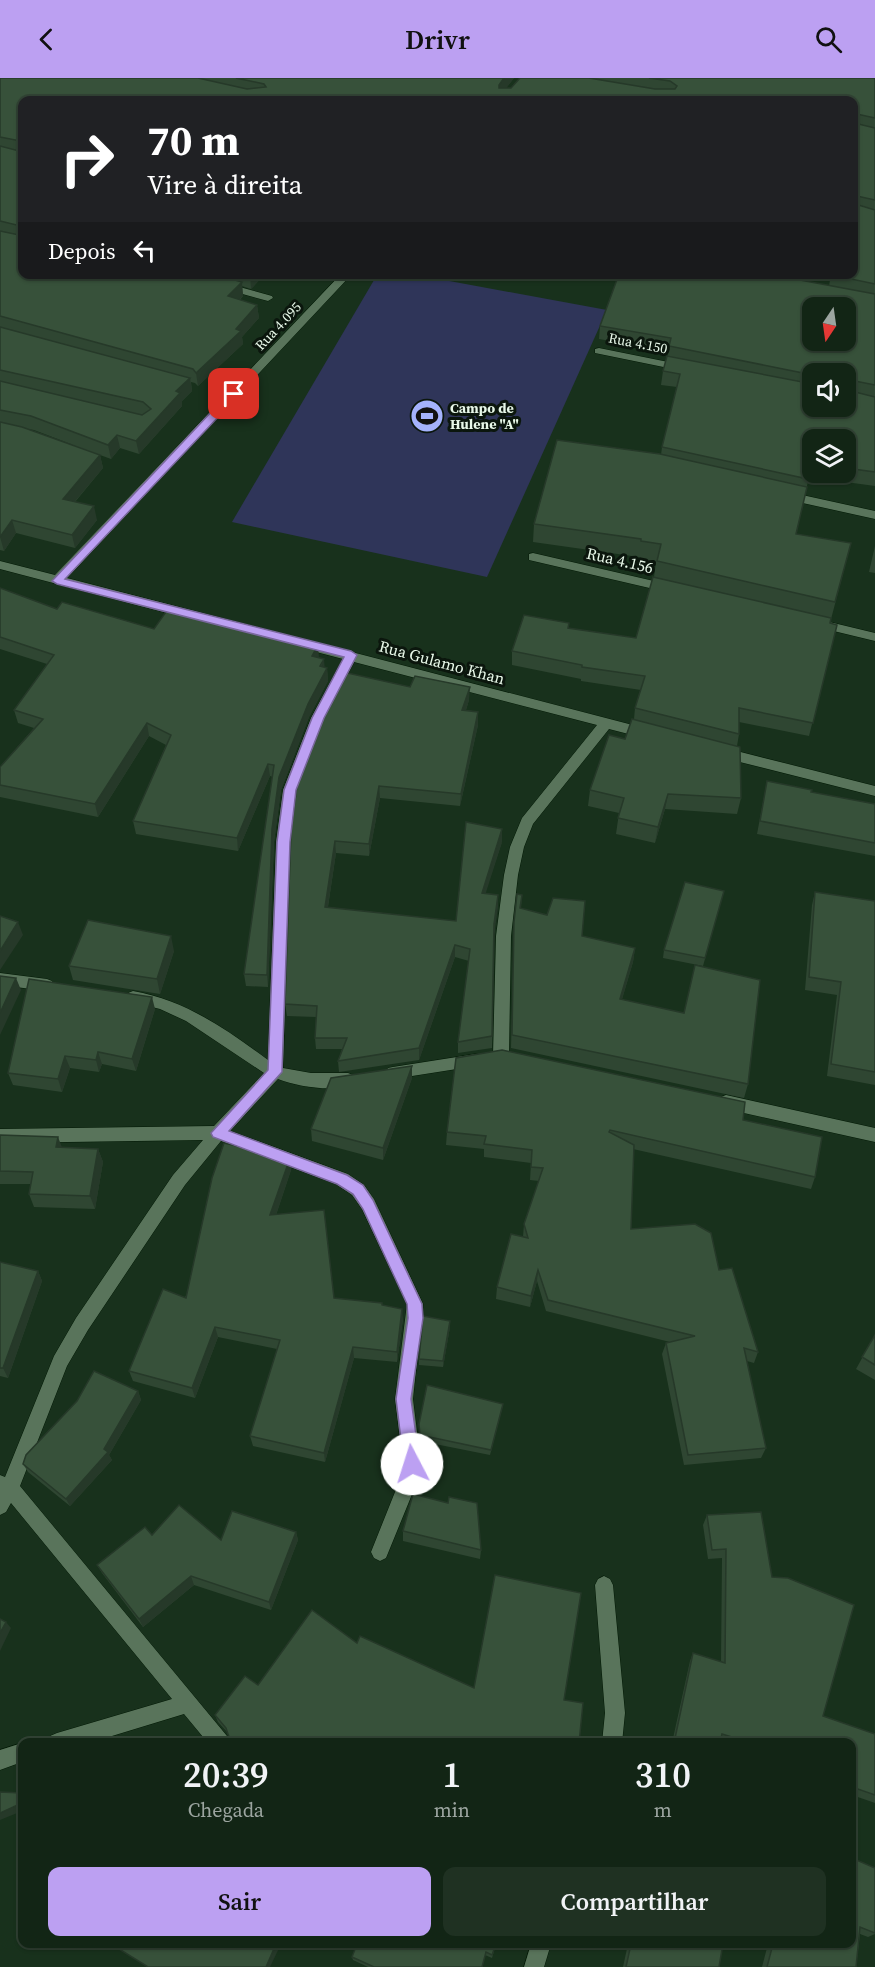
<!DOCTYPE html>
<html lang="pt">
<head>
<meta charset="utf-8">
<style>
  :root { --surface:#122515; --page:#1f3122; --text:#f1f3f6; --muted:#9ca5a0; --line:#314234; --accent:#bca0f2 }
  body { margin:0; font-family:"Source Serif 4",serif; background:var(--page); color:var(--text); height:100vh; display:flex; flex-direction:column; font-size:22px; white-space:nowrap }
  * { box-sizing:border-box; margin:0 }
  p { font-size:20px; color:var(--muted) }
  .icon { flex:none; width:33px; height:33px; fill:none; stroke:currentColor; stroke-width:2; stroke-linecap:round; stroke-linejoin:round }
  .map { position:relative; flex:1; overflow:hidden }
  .sheet { position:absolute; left:18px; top:1660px; width:838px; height:210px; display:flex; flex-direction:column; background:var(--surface); border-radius:12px; box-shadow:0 2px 4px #0004,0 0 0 2px var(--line) }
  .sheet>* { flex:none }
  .top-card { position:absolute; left:18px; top:18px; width:840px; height:183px; border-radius:12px; box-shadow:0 2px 4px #0004,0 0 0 2px var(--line); background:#202124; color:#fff; overflow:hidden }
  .needle { width:39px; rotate:193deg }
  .controls { position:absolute; left:802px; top:219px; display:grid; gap:12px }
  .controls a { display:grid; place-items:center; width:54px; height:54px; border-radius:12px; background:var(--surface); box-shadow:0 2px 4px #0004,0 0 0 2px var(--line); font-size:30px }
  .pin { position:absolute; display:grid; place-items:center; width:51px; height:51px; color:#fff; margin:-26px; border-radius:12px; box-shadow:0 3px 9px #0006 }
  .me { position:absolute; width:66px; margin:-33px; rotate:355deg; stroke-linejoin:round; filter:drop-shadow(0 0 4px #0008) }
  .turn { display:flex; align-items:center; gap:21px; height:126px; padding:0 30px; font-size:27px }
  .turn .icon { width:78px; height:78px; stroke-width:2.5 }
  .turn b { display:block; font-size:42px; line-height:51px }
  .then { display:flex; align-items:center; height:57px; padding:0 30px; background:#0003; gap:12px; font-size:22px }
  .eta { display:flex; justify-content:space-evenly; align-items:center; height:102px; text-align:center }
  .eta b { font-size:36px; font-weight:600; line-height:42px }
  .action { display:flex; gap:12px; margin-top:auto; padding:12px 30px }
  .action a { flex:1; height:69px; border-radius:12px; background:var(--accent); color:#111; font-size:24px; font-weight:600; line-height:69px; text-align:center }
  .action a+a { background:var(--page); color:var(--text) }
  header { display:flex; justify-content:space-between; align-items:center; height:78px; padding:0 30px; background:var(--accent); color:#111; font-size:27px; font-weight:600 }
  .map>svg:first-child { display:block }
  .green { fill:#2f3559 }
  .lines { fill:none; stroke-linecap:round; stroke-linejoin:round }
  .street-casing { stroke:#021905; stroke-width:1 }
  .street { fill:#59745b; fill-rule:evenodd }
  .wall { fill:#2f4632; fill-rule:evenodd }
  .shaded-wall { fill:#263929 }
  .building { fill:#37513a; stroke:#263929; stroke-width:1.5; fill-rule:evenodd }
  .route { fill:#bca0f2; stroke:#7a689d; stroke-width:1.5 }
  .labels { text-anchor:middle; stroke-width:6; stroke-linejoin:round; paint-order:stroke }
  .far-street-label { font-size:14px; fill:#e8f8e9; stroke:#0b160d }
  .far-poi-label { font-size:14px; font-weight:bold; fill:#e8f8e9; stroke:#0b160d; text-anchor:start }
  .street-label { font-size:16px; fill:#e8f8e9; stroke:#0b160d }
</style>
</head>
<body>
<header><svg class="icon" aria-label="back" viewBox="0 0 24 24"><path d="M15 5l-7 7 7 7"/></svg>Drivr<svg class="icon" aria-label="search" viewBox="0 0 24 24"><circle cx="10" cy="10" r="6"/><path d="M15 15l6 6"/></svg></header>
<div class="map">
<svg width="875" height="1889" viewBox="0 0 875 1889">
  <rect width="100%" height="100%" fill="#18311c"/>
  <polygon class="green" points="377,197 417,197 607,232 487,499 232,444"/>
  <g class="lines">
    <defs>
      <g id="street">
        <path d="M 341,196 L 352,196 L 67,500 L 648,651 L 655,656 L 648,661 L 609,651 L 533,746 L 524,769 L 518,797 L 511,858 L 509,977 L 506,982 L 501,983 L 496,982 L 493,977 L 496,858 L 504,797 L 510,769 L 522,740 L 597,647 L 354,584 L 325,640 L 297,712 L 290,764 L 283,990 L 311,995 L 348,995 L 353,997 L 356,1002 L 353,1007 C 332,1014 299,1009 278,1001 L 230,1053 L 348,1096 L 364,1107 L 374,1121 L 423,1226 L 413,1321 L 421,1386 L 415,1409 L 386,1480 L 380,1483 L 374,1480 L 371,1474 L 397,1409 L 403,1386 L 395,1321 L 407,1226 L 362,1131 L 352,1117 L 336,1106 L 221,1063 L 185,1107 L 88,1252 L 67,1288 L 20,1408 L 227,1658 L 230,1665 L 208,1665 L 184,1636 L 89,1665 L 47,1665 L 50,1658 L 57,1655 L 172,1621 L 11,1425 L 6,1434 L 0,1437 L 0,1397 L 5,1399 L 54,1278 L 76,1240 L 173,1097 L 203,1062 L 0,1065 L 0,1051 L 214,1048 L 264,995 L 186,943 L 160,931 L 128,923 L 126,919 L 128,915 L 133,913 C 185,922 226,951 268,982 L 276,764 L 283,712 L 311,640 L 343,581 L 0,491 L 0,483 L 55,497 Z"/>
        <polygon points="225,205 272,218 273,220 268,223 221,210 220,208"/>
        <polygon points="599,270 683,287 689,290 683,293 595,275 595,271"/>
        <polygon points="784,413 875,433 875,441 780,420 780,414"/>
        <polygon points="533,475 671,507 677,511 671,515 529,482 529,476"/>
        <polygon points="817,541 875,555 875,563 813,548 811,545"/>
        <polygon points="721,669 875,708 875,718 716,678 714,674"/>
        <polygon points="0,895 47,901 52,903 54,907 52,911 47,913 0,907"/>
        <polygon points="476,976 481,977 484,982 481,987 476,988 393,1001 388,1000 385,995 388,990 393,989"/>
        <polygon points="726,1017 875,1050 875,1064 726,1031 721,1029 718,1024 721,1019"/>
        <polygon points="604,1498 610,1501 613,1507 625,1635 622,1665 602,1665 605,1635 595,1507 598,1501"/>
        <polygon points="22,1665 22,1684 0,1692 0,1672"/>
        <polygon points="531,1866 551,1866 544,1889 524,1889"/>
      </g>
    </defs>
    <use href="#street" class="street-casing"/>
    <use href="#street" class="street"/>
  </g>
  <g class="wall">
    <path d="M 0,0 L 514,0 L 506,10 L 511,10 L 520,0 L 875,0 L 875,408 L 809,399 L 796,456 L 851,465 L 830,545 L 837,547 L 809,658 L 739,644 L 739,656 L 737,668 L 741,720 L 737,736 L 665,731 L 655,765 L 616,756 L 619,735 L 588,728 L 590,712 L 625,661 L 634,641 L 635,630 L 641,612 L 581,603 L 581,601 L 512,587 L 512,573 L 569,545 L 569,550 L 636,560 L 654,499 L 656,484 L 638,482 L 639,479 L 533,464 L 534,446 L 661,377 L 662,369 L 677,309 L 661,307 L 663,293 L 669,273 L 599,261 L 600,248 L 829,208 L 831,196 L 854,196 L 854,22 L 22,22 L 22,196 L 265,196 L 251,211 L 242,208 L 243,218 L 240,222 L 257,227 L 259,240 L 242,259 L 243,266 L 198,308 L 195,305 L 191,304 L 192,313 L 182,323 L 182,328 L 139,376 L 120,370 L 111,381 L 100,377 L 103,390 L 75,424 L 97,442 L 75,470 L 16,455 L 4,473 L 0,472 ZM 813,296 L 846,296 L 813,328 ZM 28,351 L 34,352 L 76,368 ZM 813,362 L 846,362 L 846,394 L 813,394 Z"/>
    <polygon points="875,468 875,495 869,494"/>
    <polygon points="0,510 57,531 154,551 324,581 324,589 327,590 328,603 309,639 281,712 274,764 268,909 246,908 244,896 273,699 270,698 238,773 136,756 133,743 166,667 149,658 98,739 0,719 0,689 34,650 18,645 14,632 47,586 0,571"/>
    <polygon points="410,609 469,622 466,632 478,634 478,647 460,728 380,720 369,778 336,775 328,829 456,843 502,764 485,815 498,817 494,855 492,970 458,975 458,964 469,883 455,879 419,982 339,994 338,983 342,971 316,971 315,960 316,939 287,938 285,926 291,752"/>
    <polygon points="767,703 811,714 875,726 875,778 757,756"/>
    <polygon points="724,813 703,888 663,880 664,872"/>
    <polygon points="815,814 875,823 875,1007 827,998 837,917 805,912 812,827"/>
    <polygon points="522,817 521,830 582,858 635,870 633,884 622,921 748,1006 744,1020 511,970 514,844"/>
    <polygon points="174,873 160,916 73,902 69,888"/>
    <polygon points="155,931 136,993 102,986 99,994 70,990 62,1014 13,1007 8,995"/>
    <polygon points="412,1000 383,1082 312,1063 311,1051"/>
    <polygon points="743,1042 815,1099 811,1111 633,1071 631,1151 719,1192 758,1274 754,1285 747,1283 766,1370 761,1380 684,1387 662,1276 666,1265 670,1264 546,1233 537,1203 530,1229 496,1221 497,1209 523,1159 524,1146 539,1103 530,1102 531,1085 484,1079 484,1071 446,1067 447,1054"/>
    <polygon points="0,1057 62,1070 98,1071 103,1084 95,1131 34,1129 29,1116 31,1106 0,1106"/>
    <polygon points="290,1080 291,1092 276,1137 334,1220 382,1225 382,1227 403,1241 397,1284 354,1280 325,1384 253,1368 250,1358 277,1271 218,1259 195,1320 133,1303 129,1293"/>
    <polygon points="0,1184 38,1193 42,1203 8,1300 0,1298"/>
    <polygon points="450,1243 450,1249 443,1289 419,1287 419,1281"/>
    <polygon points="875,1257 875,1302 856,1291"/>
    <polygon points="138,1313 141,1322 109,1377 112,1382 70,1428 28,1394 23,1386"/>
    <polygon points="503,1326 502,1331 490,1377 420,1363 419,1346"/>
    <polygon points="707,1437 772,1499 823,1638 875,1656 875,1725 852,1717 852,1665 725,1665 721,1664 720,1665 672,1665 690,1583 693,1575 721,1584 722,1480 708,1481 703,1447"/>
    <polygon points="403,1453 481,1472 480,1481 403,1463"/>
    <polygon points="296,1454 298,1462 271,1532 194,1507 143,1549 102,1495 97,1487 152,1457 221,1462"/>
    <polygon points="357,1565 474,1610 564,1622 229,1659 228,1655 218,1644 215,1637 258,1607"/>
    <polygon points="875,1790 875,1856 868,1859 860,1856 856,1889 762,1889 768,1866 852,1866"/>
    <polygon points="496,1866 492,1880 485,1877 482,1889 368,1889 353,1882 352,1879"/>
    <polygon points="628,1866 723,1866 719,1889 623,1889"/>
  </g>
  <g class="shaded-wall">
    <polygon points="504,0 514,0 498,21 499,7"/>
    <polygon points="250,196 265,196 251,211"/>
    <polygon points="242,204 243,218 229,232 228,218"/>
    <polygon points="257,227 259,240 242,259 243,266 198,308 196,295"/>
    <polygon points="190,300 192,313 182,323 182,328 139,376 136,363 176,313"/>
    <polygon points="117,357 120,370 111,381 108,367"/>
    <polygon points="100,377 103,390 66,434 63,421"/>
    <polygon points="94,428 97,442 75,470 72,457"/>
    <polygon points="12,442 16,455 4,473 0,459"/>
    <polygon points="318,567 319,580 312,578"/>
    <polygon points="324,581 325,594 327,590 328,603 309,639 281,712 274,764 268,909 267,897 272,751 279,699"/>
    <polygon points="470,609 469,622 462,645 462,632"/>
    <polygon points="478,634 478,647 460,728 461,716"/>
    <polygon points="147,645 149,658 98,739 95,726"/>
    <polygon points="268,686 270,698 238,773 237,760"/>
    <polygon points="379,708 380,720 369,778 369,766"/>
    <polygon points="668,716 665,731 655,765 658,749"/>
    <polygon points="502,751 502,764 482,827 482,815"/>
    <polygon points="335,763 336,775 326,841 325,829"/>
    <polygon points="498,817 498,829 494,858 494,846"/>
    <polygon points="18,844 23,857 0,892 0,873"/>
    <polygon points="171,858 174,873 160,916 157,901"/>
    <polygon points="455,867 455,879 419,982 419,970"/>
    <polygon points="635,870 633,884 618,935 620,921"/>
    <polygon points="16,900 21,912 0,957 0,935"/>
    <polygon points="152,919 155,931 136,993 132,981"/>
    <polygon points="98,974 102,986 99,994 96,982"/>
    <polygon points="65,978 70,990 62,1014 58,1001"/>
    <polygon points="412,988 412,1000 383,1082 383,1070"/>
    <polygon points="58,1059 63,1072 56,1069"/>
    <polygon points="98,1071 103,1084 95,1131 90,1118"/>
    <polygon points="290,1080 291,1092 272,1149 270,1137"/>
    <polygon points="538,1192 537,1203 530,1229 531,1218"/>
    <polygon points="38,1193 42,1203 8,1300 3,1290"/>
    <polygon points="402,1231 403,1241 397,1284 397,1274"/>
    <polygon points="450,1243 450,1249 443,1289 443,1283"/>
    <polygon points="215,1249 218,1259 195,1320 192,1310"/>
    <polygon points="353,1269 354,1280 325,1384 324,1375"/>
    <polygon points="138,1313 141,1322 109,1377 112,1382 70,1428 66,1421 104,1371"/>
    <polygon points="296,1454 298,1462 271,1532 269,1524"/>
    <polygon points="191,1498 194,1507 143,1549 139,1541"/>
    <polygon points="6,1544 11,1550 0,1573 0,1555"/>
    <polygon points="22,1725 22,1733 0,1742 0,1735"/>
    <polygon points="276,1866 281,1866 270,1889 266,1889"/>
  </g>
  <g class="building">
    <polygon points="0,0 198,0 247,11 266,9 264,6 236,0 504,0 499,7 499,10 511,10 520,0 589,0 655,11 675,11 677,8 670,3 649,0 875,0 875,40 857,36 854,39 854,45 875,50 875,122 857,118 855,120 855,126 875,132 875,206 832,197 832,196 854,196 854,22 22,22 22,196 214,196 242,204 228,218 257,227 236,251 241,253 196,295 193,291 0,238 0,153 19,157 21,154 21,148 0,143 0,68 19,73 21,71 21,63 0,59"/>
    <path d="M 619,196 L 768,196 L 875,216 L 875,307 L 850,302 L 847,304 L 847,312 L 875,319 L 875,394 L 846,390 L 846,362 L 813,362 L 813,385 L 812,385 L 808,401 L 662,369 L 680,296 L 663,293 L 667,278 L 813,306 L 813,328 L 846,328 L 846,296 L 813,296 L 813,297 L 669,268 L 671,260 L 600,248 ZM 813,230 L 846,230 L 846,262 L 813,262 Z"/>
    <polygon points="0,249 190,300 176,313 180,315 136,363 117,357 108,367 31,338 0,332 0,303 142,337 151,331 143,324 0,292"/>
    <polygon points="0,344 22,349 100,377 63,421 94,428 72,457 12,442 0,459"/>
    <polygon points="557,362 660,376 807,409 796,456 851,465 835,524 657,483 661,466 641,463 641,461 534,446"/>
    <polygon points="653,499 831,540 830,545 837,547 813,645 739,630 739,656 635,630 645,598 582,589 582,587 512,573 524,537 569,545 568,550 636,560"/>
    <polygon points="0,510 57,531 62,524 154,551 168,531 248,554 249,552 318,567 312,578 324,581 320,588 327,590 308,626 279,699 272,751 267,897 244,896 274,687 268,686 237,760 133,743 171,657 147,645 95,726 0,707 0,689 43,641 14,632 54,577 0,559"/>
    <polygon points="343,594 410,609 415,598 470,609 462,632 478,634 461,716 379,708 369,766 335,763 325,829 456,843 466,744 502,751 482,815 498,817 494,846 492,958 458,964 470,871 455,867 419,970 338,983 347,960 315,960 317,928 285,926 291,752 298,700 326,628"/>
    <polygon points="632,641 740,669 741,720 668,716 658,749 618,740 624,720 590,712 609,657 625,661"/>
    <polygon points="767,703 812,712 811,714 875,726 875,765 760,743"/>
    <polygon points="685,804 724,813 705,880 664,872"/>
    <polygon points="815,814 875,823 875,994 831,986 841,904 809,899"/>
    <polygon points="517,816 522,817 520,830 547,837 553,820 585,823 582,858 635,870 620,921 684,935 695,887 760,902 748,1006 512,957 514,844"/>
    <polygon points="0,838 18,844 0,873"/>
    <polygon points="88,842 171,858 157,901 69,888"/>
    <polygon points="0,898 16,900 0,935"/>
    <polygon points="29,901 152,919 132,981 98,974 96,982 65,978 58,1001 8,995"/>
    <polygon points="502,972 745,1024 743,1042 822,1059 815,1099 610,1052 609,1054 634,1067 631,1151 695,1146 711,1155 719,1192 732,1190 758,1274 744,1270 766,1370 688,1377 666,1265 695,1258 548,1222 538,1192 531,1218 497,1209 511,1156 528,1160 524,1146 543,1090 531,1089 532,1072 484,1066 486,1058 447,1054 456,980"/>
    <polygon points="412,988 383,1070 311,1051 331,1000"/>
    <polygon points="0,1057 58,1059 56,1069 98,1071 90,1118 29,1116 33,1094 0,1093"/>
    <polygon points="224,1065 290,1080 270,1137 324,1132 334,1220 382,1225 382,1227 402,1231 397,1274 353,1269 324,1375 250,1358 280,1262 215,1249 192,1310 129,1293 163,1211 186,1220 212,1100"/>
    <polygon points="0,1184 38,1193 3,1290 0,1290"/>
    <polygon points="423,1238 450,1243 443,1283 419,1281"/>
    <polygon points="875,1257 875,1287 862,1279"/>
    <polygon points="94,1293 138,1313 104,1371 108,1374 66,1421 23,1386 26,1377 77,1323"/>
    <polygon points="427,1307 503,1326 491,1372 420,1357 419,1346"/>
    <polygon points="413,1416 448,1425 449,1419 477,1425 481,1472 403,1453"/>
    <polygon points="179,1427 221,1462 232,1433 296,1454 269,1524 191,1498 139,1541 97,1487 145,1449 152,1457"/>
    <polygon points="761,1434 772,1499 788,1500 854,1527 823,1638 875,1656 875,1717 852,1709 852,1665 751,1665 722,1656 720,1665 674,1665 693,1575 725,1585 726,1471 712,1472 707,1437"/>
    <polygon points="495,1497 581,1515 564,1622 583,1625 579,1665 215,1665 217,1661 229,1659 226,1650 215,1637 245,1598 258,1607 312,1532 357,1565 360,1558 474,1610"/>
    <polygon points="0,1541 6,1544 0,1555"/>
    <polygon points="22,1701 22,1712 19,1702"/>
    <polygon points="0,1714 22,1715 22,1725 0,1735"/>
    <polygon points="852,1780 875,1790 875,1855 860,1849 856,1889 767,1889 773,1866 852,1866"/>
    <polygon points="111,1866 276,1866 266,1889 148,1889"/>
    <polygon points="357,1866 496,1866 492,1877 486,1874 482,1889 374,1889 352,1879"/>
    <polygon points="631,1866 723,1866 719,1889 626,1889"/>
  </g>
  <polygon class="route" points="234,312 238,313 238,318 65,501 351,573 357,577 324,640 296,712 290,764 282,994 229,1053 347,1097 363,1107 373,1122 422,1226 423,1240 411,1321 420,1386 417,1392 412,1394 406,1392 404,1386 396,1321 408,1240 407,1226 363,1131 353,1116 337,1106 213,1059 211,1055 268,992 277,764 284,712 312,640 344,579 57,506 52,503 231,313"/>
  <defs>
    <symbol id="stadium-disc" viewBox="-11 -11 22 22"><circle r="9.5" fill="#a4b2fc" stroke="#0b160d"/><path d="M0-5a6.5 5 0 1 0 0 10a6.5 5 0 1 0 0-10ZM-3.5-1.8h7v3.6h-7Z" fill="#111"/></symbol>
  </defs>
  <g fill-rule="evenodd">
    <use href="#stadium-disc" x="408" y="319" width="38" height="38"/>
  </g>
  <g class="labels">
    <g class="far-street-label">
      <text transform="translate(278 248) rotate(-47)" y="5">Rua 4.095</text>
      <text transform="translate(638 265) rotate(11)" y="5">Rua 4.150</text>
    </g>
    <g class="far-poi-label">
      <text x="450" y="335">Campo de<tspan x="450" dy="16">Hulene "A"</tspan></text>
    </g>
    <g class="street-label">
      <text transform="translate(620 482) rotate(13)" y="6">Rua 4.156</text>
      <text transform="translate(442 584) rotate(15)" y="6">Rua Gulamo Khan</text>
    </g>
  </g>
</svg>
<div class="controls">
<a><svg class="needle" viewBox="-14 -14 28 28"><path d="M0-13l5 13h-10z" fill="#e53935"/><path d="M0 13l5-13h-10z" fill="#9ca5a0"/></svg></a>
<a><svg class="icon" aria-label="sound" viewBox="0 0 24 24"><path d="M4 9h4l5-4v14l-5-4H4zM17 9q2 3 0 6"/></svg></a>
<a><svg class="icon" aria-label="layers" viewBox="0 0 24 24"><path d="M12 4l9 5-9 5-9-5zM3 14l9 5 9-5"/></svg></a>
</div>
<div class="pin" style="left:234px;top:316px;background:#d93025"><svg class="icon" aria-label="arrive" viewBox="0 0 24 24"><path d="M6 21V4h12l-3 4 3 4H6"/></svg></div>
<svg class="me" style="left:412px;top:1386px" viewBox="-20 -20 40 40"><circle r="19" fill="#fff"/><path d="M0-13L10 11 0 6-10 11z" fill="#bca0f2"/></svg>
<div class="top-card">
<div class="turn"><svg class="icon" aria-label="right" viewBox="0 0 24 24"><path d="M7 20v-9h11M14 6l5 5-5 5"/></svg><div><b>70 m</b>Vire à direita</div></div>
<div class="then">Depois<svg class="icon" aria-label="left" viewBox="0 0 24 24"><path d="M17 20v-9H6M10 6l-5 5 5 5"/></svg></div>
</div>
<section class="sheet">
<div class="eta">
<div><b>20:39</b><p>Chegada</p></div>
<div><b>1</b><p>min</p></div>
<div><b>310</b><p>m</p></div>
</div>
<div class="action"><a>Sair</a><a>Compartilhar</a></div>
</section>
</div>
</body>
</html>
